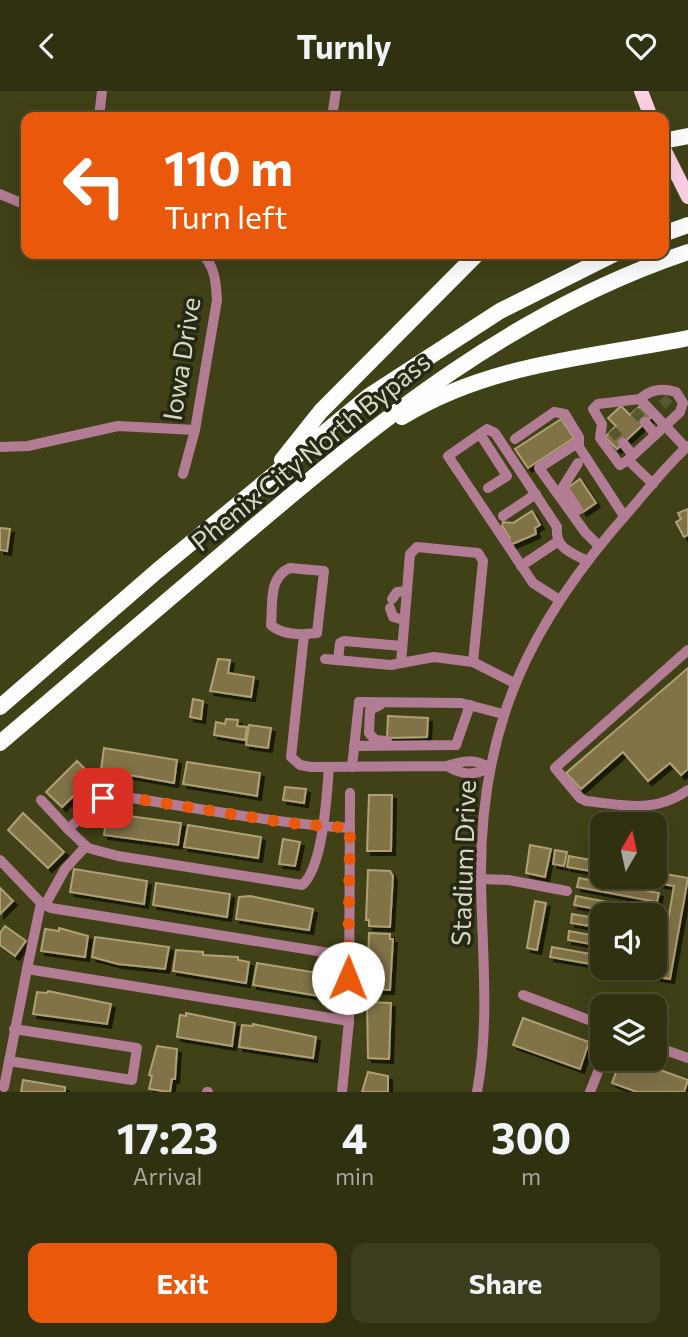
<!DOCTYPE html>
<html lang="en">
<head>
<meta charset="utf-8">
<style>
  :root { --surface:#303110; --page:#3c3d1e; --text:#f1f3f6; --muted:#a8a99f; --line:#4b4c30; --accent:#ea580c }
  body { margin:0; font-family:Commissioner,sans-serif; background:var(--page); color:var(--text); height:100vh; display:flex; flex-direction:column; font-size:26px; white-space:nowrap }
  * { box-sizing:border-box; margin:0 }
  p { font-size:23px; color:var(--muted) }
  .icon { flex:none; width:38px; height:38px; fill:none; stroke:currentColor; stroke-width:2; stroke-linecap:round; stroke-linejoin:round }
  .map { position:relative; height:1001px; overflow:hidden }
  .side { display:flex; flex-direction:column; background:var(--surface); flex:1 }
  .side>* { flex:none }
  .hud { position:absolute; left:21px; top:21px; width:648px; height:147px; border-radius:14px; box-shadow:0 7px 28px #0002,0 0 0 2px var(--line); background:#ea580c; color:#fff; overflow:hidden }
  .needle { width:46px; rotate:9deg }
  .tools { position:absolute; left:590px; top:721px; display:grid; gap:14px }
  .tools a { display:grid; place-items:center; width:77px; height:77px; border-radius:14px; background:var(--surface); box-shadow:0 7px 28px #0002,0 0 0 2px var(--line); font-size:35px }
  .pin { position:absolute; display:grid; place-items:center; width:60px; height:60px; color:#fff; margin:-30px; border-radius:14px; box-shadow:0 4px 10px #0006 }
  .me { position:absolute; width:77px; margin:-38px; rotate:1deg; stroke-linejoin:round; filter:drop-shadow(0 0 5px #0008) }
  .turn { display:flex; align-items:center; gap:24px; height:147px; padding:0 28px; font-size:32px }
  .turn .icon { width:91px; height:91px; stroke-width:2.5 }
  .turn b { display:block; font-size:49px; line-height:60px }
  .eta { display:flex; justify-content:space-evenly; align-items:center; height:119px; text-align:center }
  .eta b { font-size:42px; font-weight:700; line-height:49px }
  .primary-button { display:flex; gap:14px; margin-top:auto; padding:14px 28px }
  .primary-button a { flex:1; height:80px; border-radius:14px; background:var(--accent); color:#fff; font-size:28px; font-weight:700; line-height:80px; text-align:center }
  .primary-button a+a { background:var(--page); color:var(--text) }
  header { display:flex; justify-content:space-between; align-items:center; height:91px; padding:0 28px; background:var(--surface); font-size:32px; font-weight:700 }
  .map>svg:first-child { display:block }
  .building { fill:#817247; stroke:#b0a074; stroke-width:2; filter:url(#shadow) }
  .lines { fill:none; stroke-linecap:round; stroke-linejoin:round }
  .minor-tunnel { stroke:#575830; stroke-width:10; stroke-dasharray:10 5; stroke-linecap:butt }
  .minor { stroke:#b37c95; stroke-width:10 }
  .major { stroke:#fed0e4; stroke-width:14 }
  .highway { stroke:#fefefe; stroke-width:16 }
  .route { stroke:#ea580c; stroke-width:12; stroke-dasharray:0 21.6 }
  .labels { text-anchor:middle; stroke-width:7; stroke-linejoin:round; paint-order:stroke }
  .street-label { font-size:26px; fill:#d7d9c1; stroke:#262714 }
</style>
</head>
<body>
<header><svg class="icon" aria-label="back" viewBox="0 0 24 24"><path d="M15 5l-7 7 7 7"/></svg>Turnly<svg class="icon" aria-label="heart" viewBox="0 0 24 24"><path d="M12 20l-8-8c-3-5 5-10 8-4 3-6 11-1 8 4z"/></svg></header>
<div class="map">
<svg width="688" height="1001" viewBox="0 0 688 1001">
  <defs>
    <filter id="shadow"><feDropShadow dx="4" dy="4" stdDeviation="0" flood-color="#0009"/></filter>
  </defs>
  <rect width="100%" height="100%" fill="#404116"/>
  <g class="building">
    <polygon points="621,315 630,324 640,315 651,326 617,358 605,346 616,335 608,327"/>
    <polygon points="561,328 574,347 528,377 515,358"/>
    <polygon points="580,388 596,412 583,421 566,398"/>
    <polygon points="688,418 688,444 684,446 676,431 681,428 678,422"/>
    <polygon points="532,420 540,434 535,437 536,443 508,455 505,450 510,447 502,435 503,431 513,432"/>
    <polygon points="0,437 10,438 7,460 0,459"/>
    <polygon points="218,568 230,569 228,582 254,586 251,606 210,600"/>
    <polygon points="688,577 688,678 681,684 670,672 648,690 623,661 581,698 566,682"/>
    <polygon points="193,608 203,610 201,628 190,626"/>
    <polygon points="388,625 428,627 427,646 387,647"/>
    <polygon points="226,628 238,629 237,635 247,636 245,649 214,644 216,631 225,633"/>
    <polygon points="249,634 271,637 268,657 246,654"/>
    <polygon points="104,657 177,669 174,692 101,679"/>
    <polygon points="77,670 93,686 62,716 46,701"/>
    <polygon points="187,671 260,682 257,705 183,693"/>
    <polygon points="285,696 306,698 304,712 283,709"/>
    <polygon points="369,704 392,704 391,760 367,760"/>
    <polygon points="23,722 64,761 48,777 8,739"/>
    <polygon points="107,722 181,732 178,754 104,744"/>
    <polygon points="188,734 261,746 258,767 184,756"/>
    <polygon points="283,748 300,751 295,775 279,773"/>
    <polygon points="530,754 551,758 545,786 526,782"/>
    <polygon points="555,759 567,761 564,775 553,773"/>
    <polygon points="569,765 602,771 602,782 567,776"/>
    <polygon points="74,778 147,790 144,813 70,801"/>
    <polygon points="368,779 390,780 393,785 390,836 369,835 369,829 366,829"/>
    <polygon points="654,781 688,787 670,888 609,877 660,875 674,795 622,786 654,786"/>
    <polygon points="579,787 659,802 657,811 577,796"/>
    <polygon points="156,792 230,803 227,826 153,814"/>
    <polygon points="0,797 13,810 0,823"/>
    <polygon points="250,805 313,818 309,839 236,828 239,806"/>
    <polygon points="576,805 655,820 654,825 628,824 574,814"/>
    <polygon points="535,810 546,812 537,859 527,857"/>
    <polygon points="572,823 602,828 602,837 571,832"/>
    <polygon points="5,835 26,850 15,865 0,854 0,842"/>
    <polygon points="59,837 88,845 85,866 41,860 45,838 59,840"/>
    <polygon points="569,840 602,846 602,855 568,849"/>
    <polygon points="369,842 390,843 390,848 393,848 390,899 367,898"/>
    <polygon points="95,846 169,856 165,878 118,873 92,866"/>
    <polygon points="552,856 602,865 602,875 550,866"/>
    <polygon points="176,859 203,861 203,864 238,866 238,869 249,871 246,892 173,880"/>
    <polygon points="257,872 330,884 325,906 253,894"/>
    <polygon points="48,900 111,913 107,933 33,923 37,901 47,902"/>
    <polygon points="367,911 391,912 389,968 368,967"/>
    <polygon points="186,922 235,932 232,955 177,946 180,924 186,925"/>
    <polygon points="523,927 589,951 580,978 513,954"/>
    <polygon points="253,933 316,946 313,967 239,956 242,934 253,935"/>
    <polygon points="157,955 177,958 175,988 172,988 170,1001 149,998 152,985 149,984"/>
    <polygon points="621,968 630,968 688,989 684,1001 637,1001 612,992"/>
    <polygon points="368,981 388,985 388,1001 362,1001"/>
    <polygon points="23,989 65,996 65,1001 21,1001"/>
  </g>
  <g class="lines">
    <g class="minor-tunnel">
      <polyline points="662,307 672,317"/>
      <polyline points="634,320 645,331"/>
      <polyline points="612,339 623,352"/>
    </g>
    <g class="minor">
      <polyline points="99,26 102,0"/>
      <polyline points="332,26 336,0"/>
      <polyline points="0,103 26,114"/>
      <polyline points="645,331 655,343"/>
      <polyline points="480,343 507,385 488,397"/>
      <polyline points="515,348 554,321 565,323 579,346 579,356 624,425"/>
      <polyline points="579,351 539,377 585,441 599,455"/>
      <polyline points="623,352 633,364"/>
      <polyline points="0,356 28,355 118,335 195,339"/>
      <path d="M 628,369 L 680,321 L 683,312 L 676,301 C 662,297 651,298 640,308"/>
      <polyline points="578,372 563,396 578,419"/>
      <path d="M 183,383 L 195,339 L 217,209 C 216,192 215,175 202,163"/>
      <polyline points="653,393 628,369 620,374 600,347 602,333 593,318 598,313 640,308 686,357"/>
      <polyline points="503,425 536,403"/>
      <polyline points="521,475 557,451"/>
      <path d="M 290,477 L 324,480 L 317,542 C 302,544 282,544 271,534 C 273,513 268,486 290,477 Z"/>
      <polyline points="392,508 397,501 407,500"/>
      <path d="M 558,508 L 533,492 L 448,365 L 487,338 L 495,342 L 557,436 C 555,457 570,461 587,470"/>
      <polyline points="390,517 393,526 404,529"/>
      <path d="M 304,544 L 291,666 L 300,674 L 311,676 L 447,675 C 462,670 476,667 489,677 C 473,685 462,684 447,675"/>
      <path d="M 688,559 L 555,677 L 580,707 L 586,710 C 625,714 654,723 688,699"/>
      <polyline points="325,568 391,574 401,572 410,463 417,456 478,462 483,470 473,571 514,592"/>
      <polyline points="338,569 340,552 344,550 402,555"/>
      <polyline points="401,572 434,566 473,571"/>
      <polyline points="380,614 370,619 369,642 375,649 387,650"/>
      <polyline points="354,655 456,654 470,614"/>
      <path d="M 329,676 C 327,703 323,777 302,794 L 118,765 L 88,757 L 68,738 L 103,707 L 113,704 C 192,716 270,732 350,737"/>
      <polyline points="352,676 359,611 461,612 503,623"/>
      <polyline points="41,709 68,738"/>
      <polyline points="0,769 41,812 51,817 348,865"/>
      <polyline points="481,788 508,789 567,800"/>
      <polyline points="41,812 27,878 349,930"/>
      <polyline points="45,814 65,778 86,755"/>
      <polyline points="523,904 602,934"/>
      <polyline points="654,955 688,967"/>
      <polyline points="9,970 132,989 137,957 14,938"/>
      <polyline points="4,996 27,878"/>
      <polyline points="207,1001 208,1001"/>
      <polyline points="342,1001 349,930 350,702"/>
      <path d="M 477,1001 C 490,932 482,860 481,790 C 479,635 530,531 631,418 C 649,397 667,374 688,355"/>
      <polyline points="590,1001 603,968"/>
    </g>
    <g class="major">
      <polyline points="641,0 651,26"/>
      <polyline points="663,56 688,106"/>
    </g>
    <g class="highway">
      <polyline points="663,50 688,45"/>
      <polyline points="663,143 688,134"/>
      <path d="M 402,326 C 490,272 589,267 688,247"/>
      <polyline points="282,369 321,320 477,163"/>
      <polyline points="0,616 157,480 369,305 500,220 614,163"/>
      <path d="M 0,652 C 81,583 162,514 243,445 C 380,329 514,219 688,161"/>
    </g>
  </g>
  <g class="lines">
    <polyline class="route" points="103,707 113,704 287,732 350,737 348,887"/>
  </g>
  <g class="labels">
    <g class="street-label">
      <text transform="translate(182 268) rotate(-81)" y="9">Iowa Drive</text>
      <text transform="translate(311 361) rotate(-39)" y="9">Phenix City North Bypass</text>
      <text transform="translate(464 772) rotate(-88)" y="9">Stadium Drive</text>
    </g>
  </g>
</svg>
<div class="tools">
<a><svg class="needle" viewBox="-14 -14 28 28"><path d="M0-13l5 13h-10z" fill="#e53935"/><path d="M0 13l5-13h-10z" fill="#a8a99f"/></svg></a>
<a><svg class="icon" aria-label="sound" viewBox="0 0 24 24"><path d="M4 9h4l5-4v14l-5-4H4zM17 9q2 3 0 6"/></svg></a>
<a><svg class="icon" aria-label="layers" viewBox="0 0 24 24"><path d="M12 4l9 5-9 5-9-5zM3 14l9 5 9-5"/></svg></a>
</div>
<div class="pin" style="left:103px;top:707px;background:#d93025"><svg class="icon" aria-label="arrive" viewBox="0 0 24 24"><path d="M6 21V4h12l-3 4 3 4H6"/></svg></div>
<svg class="me" style="left:348px;top:887px" viewBox="-20 -20 40 40"><circle r="19" fill="#fff"/><path d="M0-13L10 11 0 6-10 11z" fill="#ea580c"/></svg>
<div class="hud">
<div class="turn"><svg class="icon" aria-label="left" viewBox="0 0 24 24"><path d="M17 20v-9H6M10 6l-5 5 5 5"/></svg><div><b>110 m</b>Turn left</div></div>
</div>
</div>
<section class="side">
<div class="eta">
<div><b>17:23</b><p>Arrival</p></div>
<div><b>4</b><p>min</p></div>
<div><b>300</b><p>m</p></div>
</div>
<div class="primary-button"><a>Exit</a><a>Share</a></div>
</section>
</body>
</html>
